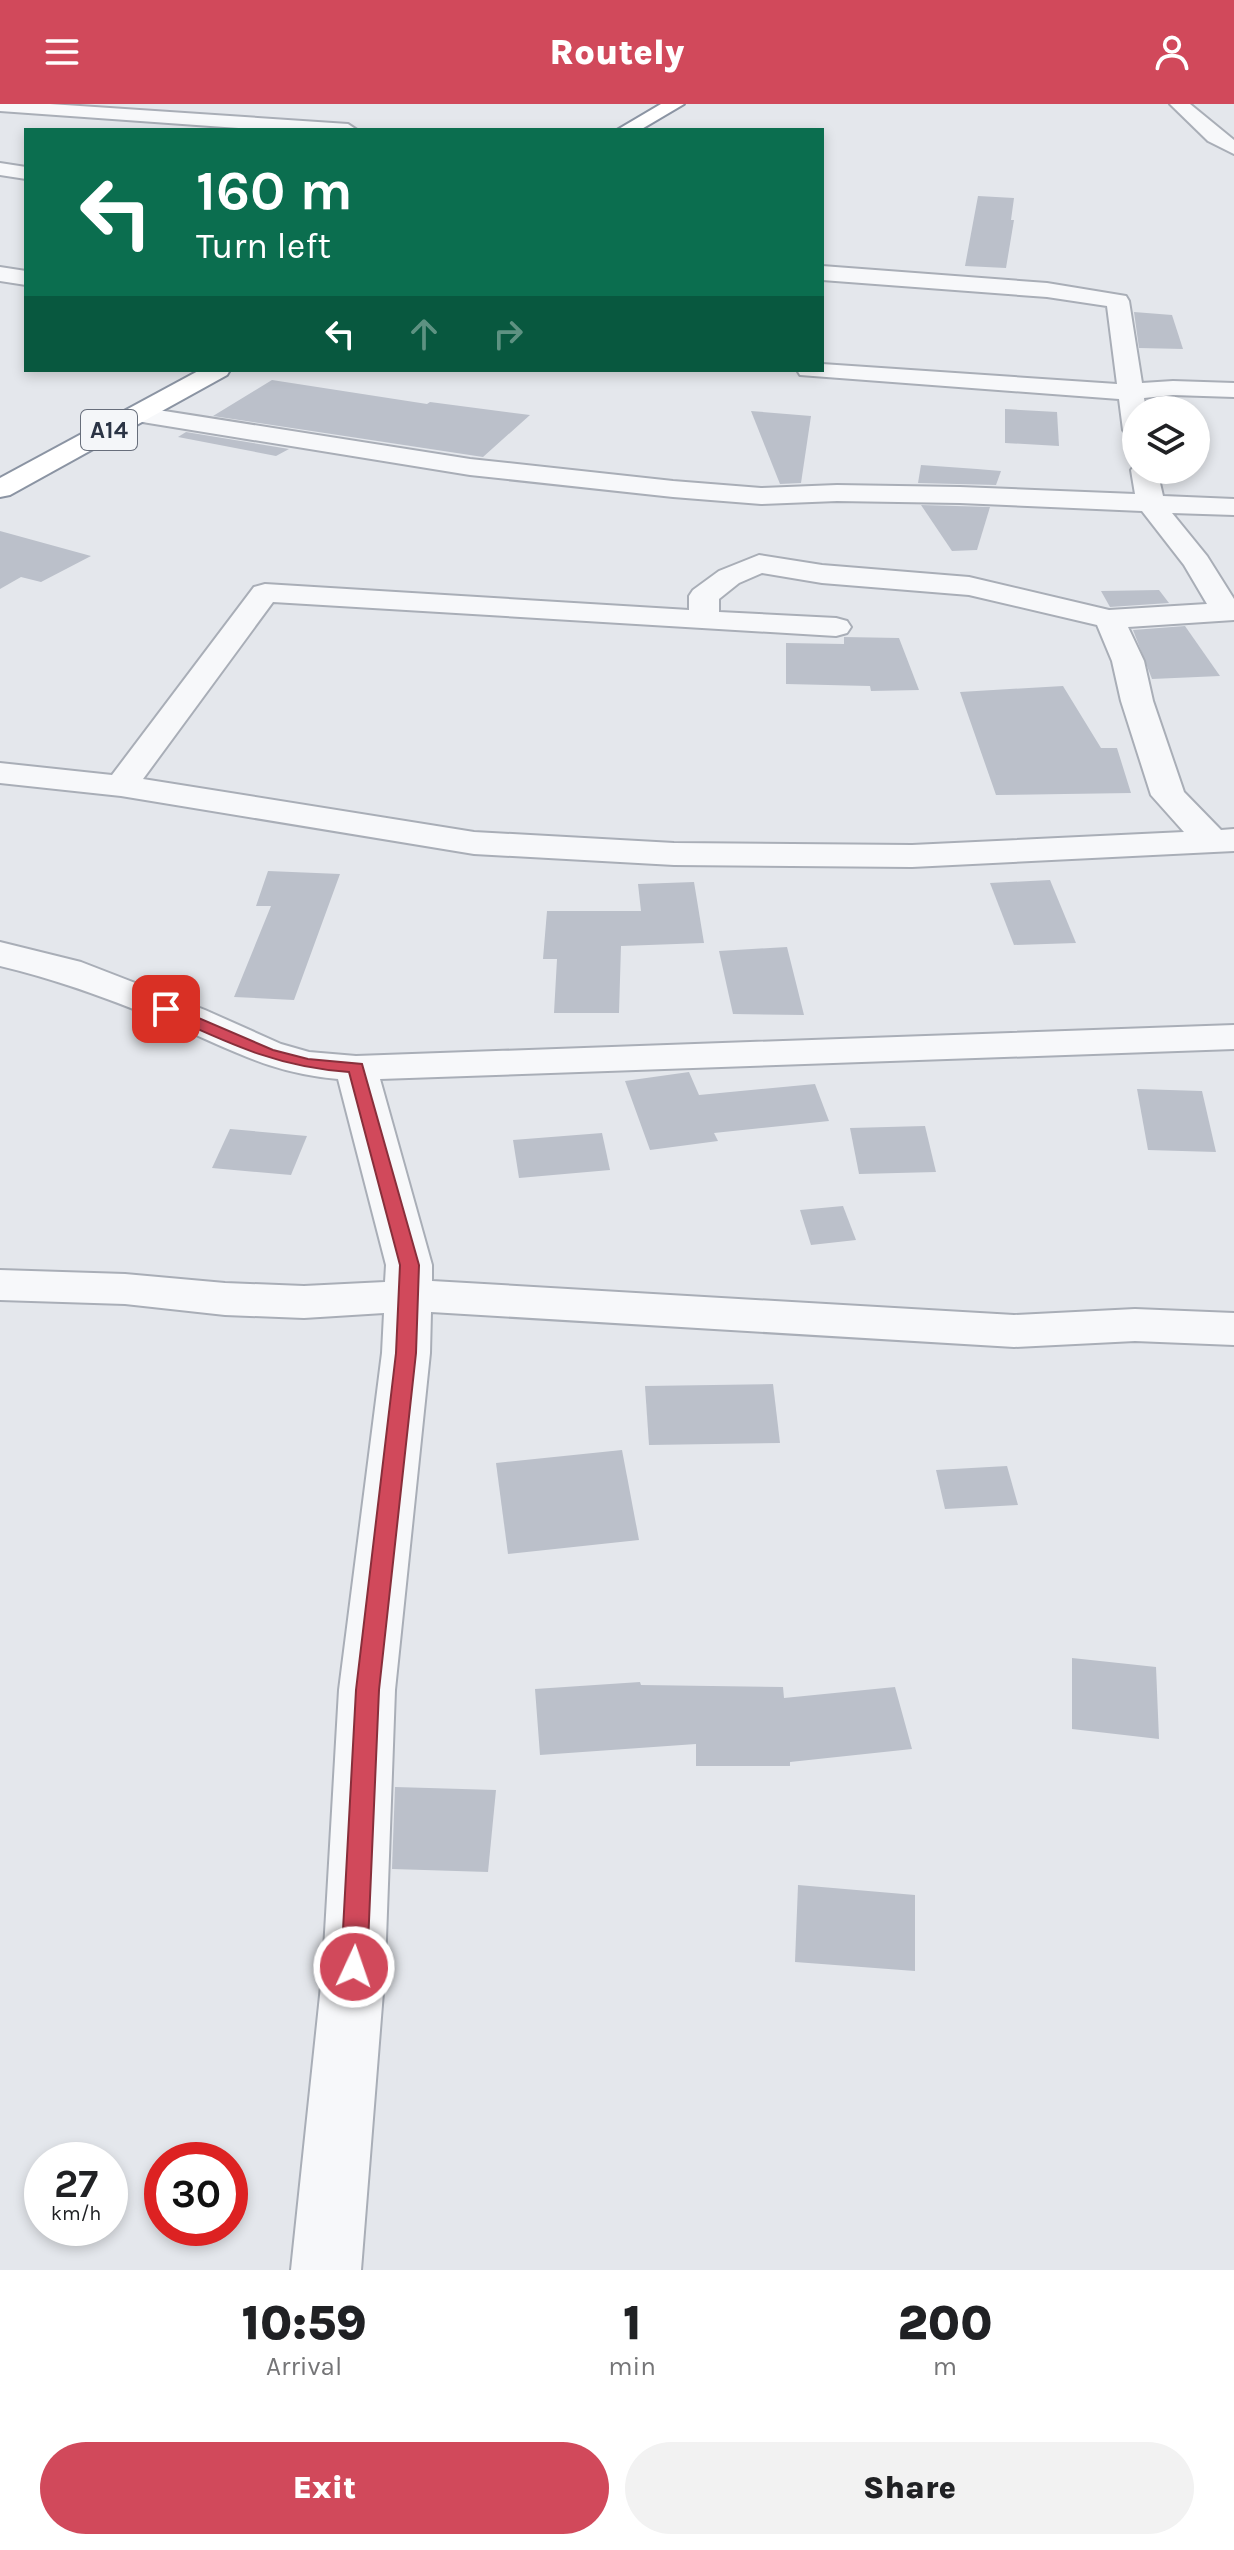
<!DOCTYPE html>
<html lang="en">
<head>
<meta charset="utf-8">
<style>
  :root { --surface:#fff; --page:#f2f2f2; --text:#202124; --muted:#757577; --accent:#d1495b }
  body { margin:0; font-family:Karla,sans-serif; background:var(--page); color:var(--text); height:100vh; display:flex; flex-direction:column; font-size:30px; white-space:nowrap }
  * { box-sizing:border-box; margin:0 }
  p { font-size:26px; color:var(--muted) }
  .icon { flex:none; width:44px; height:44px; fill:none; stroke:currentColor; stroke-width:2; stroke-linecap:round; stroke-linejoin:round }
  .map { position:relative; height:2166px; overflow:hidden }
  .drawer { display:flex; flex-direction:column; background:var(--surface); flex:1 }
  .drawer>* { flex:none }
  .hud { position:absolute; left:24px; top:24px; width:800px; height:244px; border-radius:0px; box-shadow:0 4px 12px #0003; background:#0b6e4f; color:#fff; overflow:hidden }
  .controls { position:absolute; left:1122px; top:292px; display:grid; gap:16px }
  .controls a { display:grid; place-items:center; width:88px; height:88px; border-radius:50%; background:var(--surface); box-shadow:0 4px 12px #0003; font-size:40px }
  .speed { position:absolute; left:24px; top:2038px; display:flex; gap:16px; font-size:40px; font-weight:700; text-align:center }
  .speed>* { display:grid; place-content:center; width:104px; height:104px; border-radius:50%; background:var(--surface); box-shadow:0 4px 12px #0003; line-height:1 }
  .speed small { font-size:20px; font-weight:400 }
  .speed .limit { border:12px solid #d22; background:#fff; color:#111 }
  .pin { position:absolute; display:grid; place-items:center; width:68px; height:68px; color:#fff; margin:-34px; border-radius:16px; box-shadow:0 4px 12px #0006 }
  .me { position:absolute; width:88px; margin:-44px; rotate:3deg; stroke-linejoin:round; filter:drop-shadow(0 0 6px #0008) }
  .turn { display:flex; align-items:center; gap:28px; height:168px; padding:0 40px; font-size:36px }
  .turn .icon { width:104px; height:104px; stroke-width:2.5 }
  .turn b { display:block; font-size:56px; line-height:68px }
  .lanes { display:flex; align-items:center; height:76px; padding:0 40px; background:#0003; justify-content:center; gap:40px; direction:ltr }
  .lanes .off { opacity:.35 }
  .eta { display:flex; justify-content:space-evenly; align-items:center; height:136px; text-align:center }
  .eta b { font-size:48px; font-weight:800; line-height:56px }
  .cta { display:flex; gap:16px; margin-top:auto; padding:16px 40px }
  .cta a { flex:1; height:92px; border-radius:48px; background:var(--accent); color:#fff; font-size:32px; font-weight:800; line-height:92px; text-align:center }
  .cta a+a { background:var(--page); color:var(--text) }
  header { display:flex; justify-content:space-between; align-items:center; height:104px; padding:0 40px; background:var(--accent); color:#fff; font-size:36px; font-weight:800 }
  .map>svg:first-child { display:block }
  .building { fill:#bbc0ca }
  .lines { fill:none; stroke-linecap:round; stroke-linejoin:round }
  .street-casing { stroke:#a9aeb7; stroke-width:4 }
  .highway-casing { stroke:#8b94a3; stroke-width:4 }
  .street { fill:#f7f8fa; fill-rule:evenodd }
  .highway { fill:#fff; fill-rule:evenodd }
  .route { fill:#d1495b; stroke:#882f3b; stroke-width:2 }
  .labels { text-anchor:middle; stroke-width:8; stroke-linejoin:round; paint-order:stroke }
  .shield { fill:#f4f6f9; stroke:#676e7b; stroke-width:2 }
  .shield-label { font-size:24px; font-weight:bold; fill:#2b3445 }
</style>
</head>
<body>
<header><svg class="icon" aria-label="menu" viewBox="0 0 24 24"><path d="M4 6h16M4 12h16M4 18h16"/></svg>Routely<svg class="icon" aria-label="person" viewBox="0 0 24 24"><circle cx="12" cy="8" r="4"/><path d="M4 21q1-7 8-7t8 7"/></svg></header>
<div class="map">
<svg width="1234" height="2166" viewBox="0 0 1234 2166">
  <rect width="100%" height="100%" fill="#e4e7ec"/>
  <g class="building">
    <polygon points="978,92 1014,94 1011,116 1014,116 1006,164 965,162"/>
    <polygon points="1134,208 1172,211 1183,245 1139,244"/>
    <polygon points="272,276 427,300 430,298 530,311 483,353 213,312"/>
    <polygon points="1005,305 1057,308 1059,342 1005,339"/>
    <polygon points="751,307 811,312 801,379 780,380"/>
    <polygon points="186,328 289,345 276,352 178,333"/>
    <polygon points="921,361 977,365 1001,367 996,381 918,379"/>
    <polygon points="921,401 990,403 977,446 952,447"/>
    <polygon points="0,427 91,452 41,478 21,473 0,485"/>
    <polygon points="1159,486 1169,499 1110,503 1101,487"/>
    <polygon points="1185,522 1220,572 1152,575 1133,526"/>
    <polygon points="844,533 899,534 919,586 871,587 870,582 786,580 786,539 844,540"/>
    <polygon points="1063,582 1101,644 1117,644 1131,689 996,691 960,588"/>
    <polygon points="268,767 340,770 294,896 234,893 271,802 256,802"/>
    <polygon points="1050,776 1076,839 1014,841 990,779"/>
    <polygon points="694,778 704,839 621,842 619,909 554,909 557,855 543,855 547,807 641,807 638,780"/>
    <polygon points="787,843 804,911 733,910 719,847"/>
    <polygon points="689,968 699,991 815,980 829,1017 714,1029 718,1037 650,1046 625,977"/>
    <polygon points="1137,985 1202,987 1216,1048 1148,1046"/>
    <polygon points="925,1022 936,1068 859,1070 850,1024"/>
    <polygon points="230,1025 307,1032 291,1071 212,1064"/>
    <polygon points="602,1029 610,1066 519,1074 513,1036"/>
    <polygon points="843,1102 856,1136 811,1141 800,1106"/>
    <polygon points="773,1280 780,1339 649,1341 645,1282"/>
    <polygon points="622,1346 639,1436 508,1450 496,1359"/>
    <polygon points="1007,1362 1018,1401 945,1405 936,1366"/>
    <polygon points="1072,1554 1156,1563 1159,1635 1072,1625"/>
    <polygon points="640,1578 641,1581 783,1583 784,1594 895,1583 912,1645 790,1658 790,1662 696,1662 696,1640 540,1651 535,1585"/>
    <polygon points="395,1683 496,1686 488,1768 392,1765"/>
    <polygon points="798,1781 915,1791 915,1867 795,1858"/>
  </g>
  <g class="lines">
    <defs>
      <g id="street">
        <polygon points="0,0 50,0 348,20 357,26 268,26 0,7"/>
        <polygon points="1170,0 1190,0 1234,36 1234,50 1208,37"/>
        <polygon points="0,59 26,63 26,75 0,71"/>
        <polygon points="822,162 1047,179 1126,192 1129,197 1142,279 1173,277 1234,279 1234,293 1173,291 1144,294 1146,306 1136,306 1136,334 1127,331 1123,326 1119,295 800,271 797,266 822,266 822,260 1117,280 1107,202 1047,193 822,176"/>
        <polygon points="0,163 26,167 26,181 0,177"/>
        <path d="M 139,303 L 470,355 L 673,377 L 761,384 L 837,381 L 960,383 L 1135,390 L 1131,366 L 1136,360 L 1136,366 L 1157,366 L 1163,392 L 1234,395 L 1234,411 L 1172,409 L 1207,452 L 1234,495 L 1234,516 L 1128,523 L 1144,557 L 1153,597 L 1184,688 L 1221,726 L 1234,725 L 1234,747 L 912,763 L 674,761 L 474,750 L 121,692 L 0,679 L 0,659 L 112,671 L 254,483 L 265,480 L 689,506 L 689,492 L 693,486 L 719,467 L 759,451 L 822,461 L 969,473 L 1109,506 L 1207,500 L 1184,461 L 1142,407 L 960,399 L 837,397 L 761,400 L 673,393 L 470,371 L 130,316 L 126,311 L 130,306 ZM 762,469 L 822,479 L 969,491 L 1097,521 L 1112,557 L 1121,597 L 1151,691 L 1184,728 L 912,741 L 674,739 L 474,728 L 143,675 L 273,498 L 836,532 L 847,529 L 851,523 L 847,517 L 836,514 L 719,508 L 719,495 L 739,479 Z"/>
        <path d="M 0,838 L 81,858 L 205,906 L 281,940 L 309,948 L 356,952 L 1234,921 L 1234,945 L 380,975 L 432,1161 L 432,1177 L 1014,1211 L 1135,1205 L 1234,1209 L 1234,1241 L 1135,1237 L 1014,1243 L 431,1208 L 430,1249 L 395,1586 L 385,1863 L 361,2166 L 291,2166 L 323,1863 L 339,1586 L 382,1249 L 384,1209 L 304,1214 L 225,1211 L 125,1200 L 0,1196 L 0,1166 L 125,1170 L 225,1179 L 304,1182 L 385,1178 L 386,1161 L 338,975 C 271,969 235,947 175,922 C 118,898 60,876 0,862 Z"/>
      </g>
      <g id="highway">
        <polygon points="661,0 684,0 640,26 617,26"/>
        <polygon points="200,266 230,266 227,271 10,391 0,393 0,374"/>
      </g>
    </defs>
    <use href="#street" class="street-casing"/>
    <use href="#highway" class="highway-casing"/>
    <use href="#street" class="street"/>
    <use href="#highway" class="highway"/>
  </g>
  <path class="route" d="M 166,900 L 273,946 L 308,955 L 362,960 L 419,1161 L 416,1249 L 379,1586 L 367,1863 L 363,1871 L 354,1875 L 345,1871 L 341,1863 L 356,1586 L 396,1249 L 400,1161 L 349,968 C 275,963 226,938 160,908 L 158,905 L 160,901 Z"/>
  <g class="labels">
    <rect class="shield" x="81" y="306" width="56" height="40" rx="6"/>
    <g class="shield-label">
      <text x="109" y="334">A14</text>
    </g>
  </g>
</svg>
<div class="controls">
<a><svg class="icon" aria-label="layers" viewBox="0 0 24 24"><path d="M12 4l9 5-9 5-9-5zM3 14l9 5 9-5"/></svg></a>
</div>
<div class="speed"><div>27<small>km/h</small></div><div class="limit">30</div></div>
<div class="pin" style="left:166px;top:905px;background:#d93025"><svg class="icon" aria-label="arrive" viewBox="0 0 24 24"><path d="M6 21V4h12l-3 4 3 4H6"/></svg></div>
<svg class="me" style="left:354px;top:1863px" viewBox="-20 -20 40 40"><circle r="17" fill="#d1495b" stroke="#fff" stroke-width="3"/><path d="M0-11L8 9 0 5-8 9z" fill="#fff"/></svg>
<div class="hud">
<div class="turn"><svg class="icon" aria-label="left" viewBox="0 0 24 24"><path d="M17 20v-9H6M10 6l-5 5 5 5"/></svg><div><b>160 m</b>Turn left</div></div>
<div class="lanes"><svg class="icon" aria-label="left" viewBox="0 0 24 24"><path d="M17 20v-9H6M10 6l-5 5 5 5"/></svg><svg class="icon off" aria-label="ahead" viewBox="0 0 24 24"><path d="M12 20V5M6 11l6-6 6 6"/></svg><svg class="icon off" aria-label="right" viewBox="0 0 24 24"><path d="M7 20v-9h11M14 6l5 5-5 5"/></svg></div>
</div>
</div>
<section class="drawer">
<div class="eta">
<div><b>10:59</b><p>Arrival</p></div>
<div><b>1</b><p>min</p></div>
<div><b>200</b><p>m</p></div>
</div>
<div class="cta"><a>Exit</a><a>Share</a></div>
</section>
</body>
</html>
